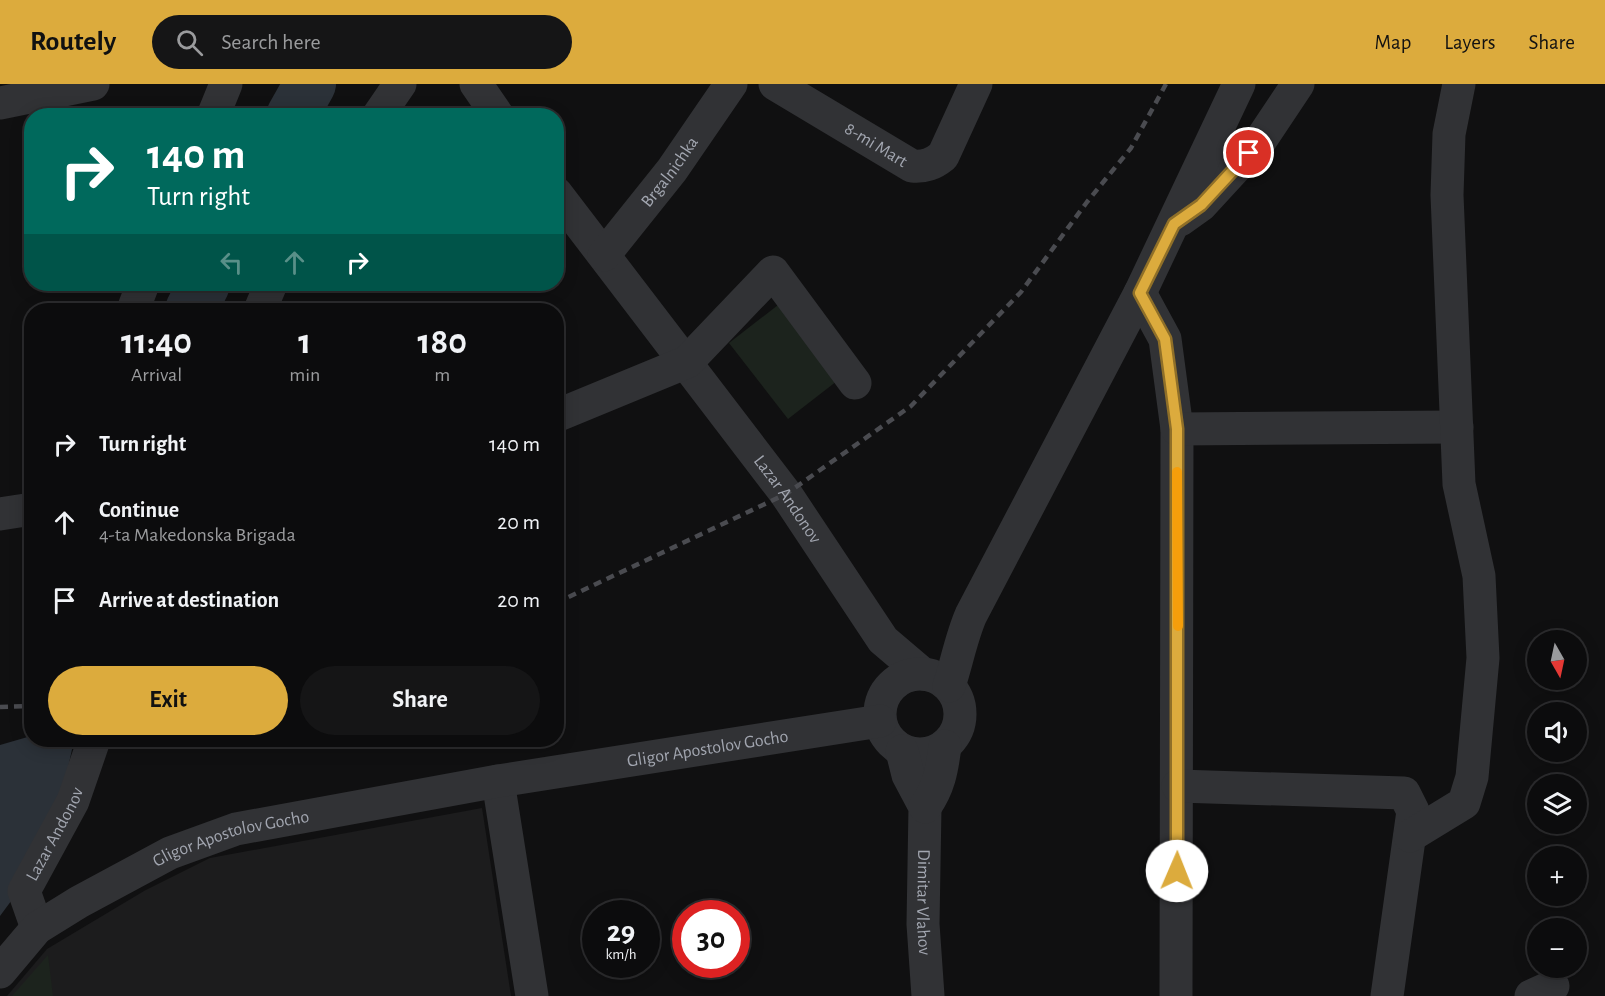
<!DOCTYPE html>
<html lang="en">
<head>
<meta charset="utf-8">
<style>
  :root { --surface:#0c0c0d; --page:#151516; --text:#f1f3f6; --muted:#9a9b9d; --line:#2c2c2e; --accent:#dcab3d }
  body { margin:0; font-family:"Alegreya Sans",sans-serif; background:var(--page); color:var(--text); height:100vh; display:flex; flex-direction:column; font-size:22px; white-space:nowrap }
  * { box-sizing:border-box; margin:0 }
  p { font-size:20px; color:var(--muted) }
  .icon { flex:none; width:33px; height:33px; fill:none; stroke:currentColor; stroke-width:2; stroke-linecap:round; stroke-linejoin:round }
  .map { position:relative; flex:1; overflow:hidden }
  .details { position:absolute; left:24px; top:219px; width:540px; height:444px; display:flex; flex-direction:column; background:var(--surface); border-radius:24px; box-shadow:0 3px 15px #0003,0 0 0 2px var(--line) }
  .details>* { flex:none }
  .guide { position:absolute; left:24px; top:24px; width:540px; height:183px; border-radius:24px; box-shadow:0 3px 15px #0003,0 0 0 2px var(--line); background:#00695c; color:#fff; overflow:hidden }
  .needle { width:39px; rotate:171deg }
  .fabs { position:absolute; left:1527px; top:546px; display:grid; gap:12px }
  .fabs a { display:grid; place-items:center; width:60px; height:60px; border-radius:50%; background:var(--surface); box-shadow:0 3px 15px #0003,0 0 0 2px var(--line); font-size:30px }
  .speed { position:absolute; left:582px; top:816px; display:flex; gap:12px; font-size:30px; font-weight:700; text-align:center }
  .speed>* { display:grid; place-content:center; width:78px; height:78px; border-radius:50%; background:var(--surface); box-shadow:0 3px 15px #0003,0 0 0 2px var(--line); line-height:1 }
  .speed small { font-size:15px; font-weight:400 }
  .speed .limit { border:9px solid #d22; background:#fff; color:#111 }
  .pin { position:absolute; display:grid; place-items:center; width:51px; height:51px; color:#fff; margin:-26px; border:3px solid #fff; border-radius:50%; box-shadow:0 2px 6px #0007 }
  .me { position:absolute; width:66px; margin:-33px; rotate:1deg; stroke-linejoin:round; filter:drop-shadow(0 0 4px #0008) }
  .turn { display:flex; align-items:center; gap:21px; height:126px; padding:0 24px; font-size:27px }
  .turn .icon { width:78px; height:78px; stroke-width:2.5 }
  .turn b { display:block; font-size:42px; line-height:51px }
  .lanes { display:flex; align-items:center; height:57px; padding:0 24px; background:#0003; justify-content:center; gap:30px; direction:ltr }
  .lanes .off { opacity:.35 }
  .eta { display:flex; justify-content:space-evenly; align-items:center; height:102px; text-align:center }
  .eta b { font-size:36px; font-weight:700; line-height:42px }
  .button { display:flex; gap:12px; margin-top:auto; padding:12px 24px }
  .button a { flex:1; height:69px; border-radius:36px; background:var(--accent); color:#111; font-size:24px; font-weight:700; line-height:69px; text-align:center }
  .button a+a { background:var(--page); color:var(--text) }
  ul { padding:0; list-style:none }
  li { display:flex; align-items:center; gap:18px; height:78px; padding:0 24px }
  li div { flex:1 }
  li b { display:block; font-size:22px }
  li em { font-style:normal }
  header { display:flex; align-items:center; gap:36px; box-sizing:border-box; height:84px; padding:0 30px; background:var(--accent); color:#111 }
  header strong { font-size:28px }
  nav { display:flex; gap:33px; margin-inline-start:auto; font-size:21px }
  .search { width:420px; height:54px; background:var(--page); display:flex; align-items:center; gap:15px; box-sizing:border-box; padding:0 21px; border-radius:33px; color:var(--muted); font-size:22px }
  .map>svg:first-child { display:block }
  .built { fill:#1c1c1d }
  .green { fill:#1c231d }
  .water { fill:#2b3138 }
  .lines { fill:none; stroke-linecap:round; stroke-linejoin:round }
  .river { stroke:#2b3138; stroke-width:52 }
  .minor { stroke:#313235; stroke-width:33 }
  .rail { stroke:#4a4b50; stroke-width:4.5; stroke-dasharray:8 6; stroke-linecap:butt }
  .route-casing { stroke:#8f6f28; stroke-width:15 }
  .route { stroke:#dcab3d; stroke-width:10 }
  .slow { stroke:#f59e0b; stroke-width:10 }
  .labels { text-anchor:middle; stroke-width:4.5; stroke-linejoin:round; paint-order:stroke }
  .street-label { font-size:18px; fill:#a2a6b0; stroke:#0b0b0c }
</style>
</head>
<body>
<header>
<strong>Routely</strong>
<div class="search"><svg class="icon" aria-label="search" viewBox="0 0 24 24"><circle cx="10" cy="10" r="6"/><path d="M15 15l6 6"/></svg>Search here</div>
<nav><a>Map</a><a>Layers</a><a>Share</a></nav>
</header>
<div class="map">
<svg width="1605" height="912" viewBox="0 0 1605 912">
  <rect width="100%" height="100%" fill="#101011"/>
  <polygon class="built" points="482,724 511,912 7,912 47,865 144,807 210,774"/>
  <g class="green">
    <polygon points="778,221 837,297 788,335 729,259"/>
    <polygon points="48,871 53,912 12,912"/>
  </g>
  <polygon class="water" points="31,652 32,656 74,656 51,763 0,832 0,661"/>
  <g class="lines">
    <g class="river">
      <polyline points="292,32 310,0"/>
      <polyline points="191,226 204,200"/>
    </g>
    <g class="minor">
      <polyline points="476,0 498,32"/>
      <path id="s1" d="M 775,0 L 912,82 C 925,83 933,80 943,72 L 976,0"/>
      <polyline points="0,19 93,0"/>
      <polyline points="213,32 226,0"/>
      <polyline points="378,32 400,0"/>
      <path id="s2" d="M 556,109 L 786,410 L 883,556 L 923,590"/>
      <polyline points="1180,136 1201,121 1260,57 1298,0"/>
      <path id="s3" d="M 604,171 L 672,86 L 731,0"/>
      <polyline points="1140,209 1165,255 1177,345 1176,912"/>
      <polyline points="133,226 143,200"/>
      <polyline points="260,226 271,200"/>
      <polyline points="556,332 687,278 773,188 855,299"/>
      <polyline points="1177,345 1457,343"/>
      <polyline points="0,430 32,425"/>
      <circle cx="920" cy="630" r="40"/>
      <path d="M 949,602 C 957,578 961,554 971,531 L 1140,209 L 1239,0"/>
      <path id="s4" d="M 902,667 L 908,691 L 925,723 L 923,840 L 928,912"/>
      <polyline points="498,697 532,912"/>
      <polyline points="1178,702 1404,709 1413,727 1387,912"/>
      <path d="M 925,723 C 939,703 942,686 945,662"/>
      <polyline points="1410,752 1464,719 1472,693 1483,574 1479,492 1459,400 1447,111 1449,50 1459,0"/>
      <path id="s5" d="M 37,844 L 24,807 L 73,717 L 94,656"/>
      <path id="s6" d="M 0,888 L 37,844 L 79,818 L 170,769 L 236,745 L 498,697 L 880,637"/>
      <polyline points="1531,912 1553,902"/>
    </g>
    <g class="rail">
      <polyline points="556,519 786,410 911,322 1021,208 1087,118 1131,64 1166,0"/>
      <polyline points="0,623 32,622"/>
    </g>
  </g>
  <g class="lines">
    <defs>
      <polyline id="route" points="1177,787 1177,345 1165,255 1140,209 1174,140 1201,121 1249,69"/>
    </defs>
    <use href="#route" class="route-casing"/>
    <use href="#route" class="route"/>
    <polyline class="slow" points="1177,388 1178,542"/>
  </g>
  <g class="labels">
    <g class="street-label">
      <text dy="6" stroke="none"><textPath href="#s1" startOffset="118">8-mi Mart</textPath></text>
      <text dy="6" stroke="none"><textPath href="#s3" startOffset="106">Brgalnichka</textPath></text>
      <text dy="6" stroke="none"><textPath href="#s2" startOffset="384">Lazar Andonov</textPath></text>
      <text dy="6" stroke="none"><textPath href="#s6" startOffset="759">Gligor Apostolov Gocho</textPath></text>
      <text dy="6" stroke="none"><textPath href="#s5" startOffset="104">Lazar Andonov</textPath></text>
      <text dy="6" stroke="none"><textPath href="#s6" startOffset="273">Gligor Apostolov Gocho</textPath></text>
      <text dy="6" stroke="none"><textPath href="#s4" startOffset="156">Dimitar Vlahov</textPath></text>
    </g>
  </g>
</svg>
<div class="fabs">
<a><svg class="needle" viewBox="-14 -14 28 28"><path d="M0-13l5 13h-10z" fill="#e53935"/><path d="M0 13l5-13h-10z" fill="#9a9b9d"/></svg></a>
<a><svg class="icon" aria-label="sound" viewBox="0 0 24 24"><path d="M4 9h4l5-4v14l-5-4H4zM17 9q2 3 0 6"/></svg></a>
<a><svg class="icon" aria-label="layers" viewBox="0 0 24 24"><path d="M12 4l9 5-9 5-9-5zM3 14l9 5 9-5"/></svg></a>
<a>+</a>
<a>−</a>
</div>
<div class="speed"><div>29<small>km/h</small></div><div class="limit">30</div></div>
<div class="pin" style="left:1249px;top:69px;background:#d93025"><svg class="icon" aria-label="arrive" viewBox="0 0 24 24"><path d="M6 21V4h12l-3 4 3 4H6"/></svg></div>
<svg class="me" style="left:1177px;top:787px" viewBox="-20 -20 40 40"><circle r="19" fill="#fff"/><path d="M0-13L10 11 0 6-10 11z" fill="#dcab3d"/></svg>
<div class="guide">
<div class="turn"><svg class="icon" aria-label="right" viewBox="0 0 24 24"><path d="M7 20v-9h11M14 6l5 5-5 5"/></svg><div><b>140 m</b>Turn right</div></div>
<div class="lanes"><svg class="icon off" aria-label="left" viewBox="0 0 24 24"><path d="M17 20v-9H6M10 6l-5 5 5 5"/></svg><svg class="icon off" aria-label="ahead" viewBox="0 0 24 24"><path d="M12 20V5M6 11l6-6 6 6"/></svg><svg class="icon" aria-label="right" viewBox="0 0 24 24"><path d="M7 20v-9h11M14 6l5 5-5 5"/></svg></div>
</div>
<section class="details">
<div class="eta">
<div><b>11:40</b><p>Arrival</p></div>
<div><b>1</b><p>min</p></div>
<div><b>180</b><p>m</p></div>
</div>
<ul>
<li><svg class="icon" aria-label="right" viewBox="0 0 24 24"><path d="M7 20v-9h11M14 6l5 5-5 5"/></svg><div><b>Turn right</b></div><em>140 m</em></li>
<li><svg class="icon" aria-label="ahead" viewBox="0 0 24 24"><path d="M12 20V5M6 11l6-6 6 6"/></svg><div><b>Continue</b><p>4-ta Makedonska Brigada</p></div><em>20 m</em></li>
<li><svg class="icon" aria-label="arrive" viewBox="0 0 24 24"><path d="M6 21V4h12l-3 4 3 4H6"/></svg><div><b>Arrive at destination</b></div><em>20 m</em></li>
</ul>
<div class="button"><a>Exit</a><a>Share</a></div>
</section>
</div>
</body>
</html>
